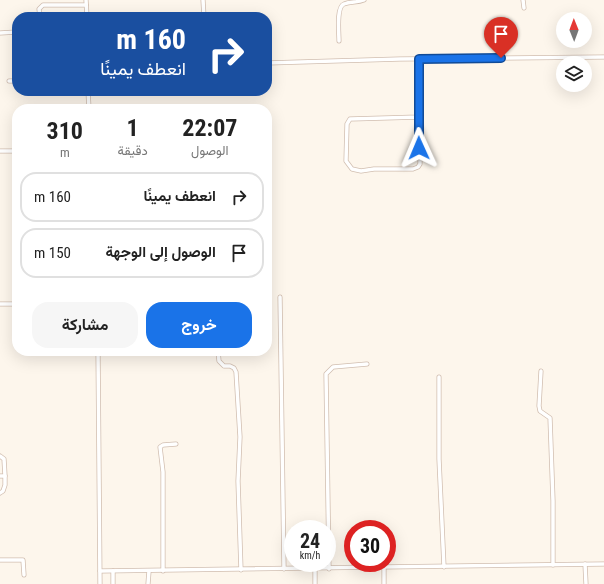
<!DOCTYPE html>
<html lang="ar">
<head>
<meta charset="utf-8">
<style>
  :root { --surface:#fff; --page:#f6f6f6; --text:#222; --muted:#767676; --line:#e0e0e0; --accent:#1a73e8 }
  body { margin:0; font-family:"Roboto Condensed",Vazirmatn,sans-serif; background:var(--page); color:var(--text); direction:rtl; height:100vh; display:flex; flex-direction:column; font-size:15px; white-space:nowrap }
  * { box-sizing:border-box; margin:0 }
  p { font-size:13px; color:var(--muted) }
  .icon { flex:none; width:22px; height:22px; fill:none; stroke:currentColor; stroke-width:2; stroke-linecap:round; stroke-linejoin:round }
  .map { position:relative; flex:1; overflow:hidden; direction:ltr }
  .details { position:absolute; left:12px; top:104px; width:260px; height:252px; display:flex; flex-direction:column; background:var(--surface); border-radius:16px; box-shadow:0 4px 16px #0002; direction:rtl }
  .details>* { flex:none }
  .hud { position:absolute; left:12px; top:12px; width:260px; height:84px; border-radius:16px; box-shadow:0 4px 16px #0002; direction:rtl; background:#1a4fa0; color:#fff; overflow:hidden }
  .needle { width:26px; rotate:359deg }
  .tools { position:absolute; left:556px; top:12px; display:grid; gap:8px }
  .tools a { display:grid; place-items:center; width:36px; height:36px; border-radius:50%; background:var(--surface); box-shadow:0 4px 16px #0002; font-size:20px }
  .speed { position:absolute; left:284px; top:520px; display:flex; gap:8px; font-size:20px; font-weight:700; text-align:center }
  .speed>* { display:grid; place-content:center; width:52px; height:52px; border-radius:50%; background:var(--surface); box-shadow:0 4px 16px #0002; line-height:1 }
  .speed small { font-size:10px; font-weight:400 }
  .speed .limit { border:6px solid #d22; background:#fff; color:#111 }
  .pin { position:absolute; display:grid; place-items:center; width:34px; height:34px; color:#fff; margin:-41px -17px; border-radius:50% 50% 50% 0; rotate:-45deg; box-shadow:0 0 4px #0007 }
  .pin .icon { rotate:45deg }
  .me { position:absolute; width:44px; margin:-22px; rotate:359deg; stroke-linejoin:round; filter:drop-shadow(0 0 3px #0008) }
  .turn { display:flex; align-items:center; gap:14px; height:84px; padding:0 20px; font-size:18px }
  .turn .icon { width:52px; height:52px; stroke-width:2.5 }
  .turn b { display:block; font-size:28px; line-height:34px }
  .eta { display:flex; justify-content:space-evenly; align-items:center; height:68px; text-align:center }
  .eta b { font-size:24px; font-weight:700; line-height:28px }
  .cta { display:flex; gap:8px; margin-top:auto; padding:8px 20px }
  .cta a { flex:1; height:46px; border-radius:16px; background:var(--accent); color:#fff; font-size:16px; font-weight:700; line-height:46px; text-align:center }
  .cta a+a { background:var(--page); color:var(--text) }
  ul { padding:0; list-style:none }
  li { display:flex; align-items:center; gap:12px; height:50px; margin:0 8px 6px; padding:0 12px; border:2px solid var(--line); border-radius:16px }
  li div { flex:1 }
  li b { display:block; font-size:15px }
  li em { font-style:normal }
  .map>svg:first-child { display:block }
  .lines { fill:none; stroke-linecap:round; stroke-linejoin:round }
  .street-casing { stroke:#d1beb0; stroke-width:5 }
  .street { stroke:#fff; stroke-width:3.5 }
  .route-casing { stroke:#114b97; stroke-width:10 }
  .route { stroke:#1a73e8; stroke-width:7 }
</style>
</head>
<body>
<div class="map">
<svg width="604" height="584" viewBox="0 0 604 584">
  <rect width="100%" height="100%" fill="#fdf6ec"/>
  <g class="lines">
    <defs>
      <g id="street">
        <polyline points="86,0 87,17"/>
        <polyline points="203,0 204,17"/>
        <polyline points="523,0 524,8"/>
        <polyline points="40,17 39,9 43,5 86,5"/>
        <polyline points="0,33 17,32"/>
        <path d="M 339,41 C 339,33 336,7 344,4 C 351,1 357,3 364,0"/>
        <polyline points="419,59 420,164 418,167 413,169 374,169 361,171 352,169 346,161 347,124 350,119 419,117"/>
        <polyline points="267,63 400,59 604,57"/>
        <polyline points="9,81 17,81"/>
        <polyline points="88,91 89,109"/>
        <polyline points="0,151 17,151"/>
        <polyline points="280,297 284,569"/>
        <polyline points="0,304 17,304"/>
        <polyline points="98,351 100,584"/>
        <polyline points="218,351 219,361 224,366 230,366 234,368 236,372 240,437 238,481 241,570"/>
        <polyline points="541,371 539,406 540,411 550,418 553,501 553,565"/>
        <polyline points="439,377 439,459 444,567"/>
        <polyline points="0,456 4,459 5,476"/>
        <polyline points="0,476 5,476 5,485 3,491 0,493"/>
        <polyline points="0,560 23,560 24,575"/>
        <polyline points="585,564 586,584"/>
        <polyline points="384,568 384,584"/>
        <polyline points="315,569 315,584"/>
        <polyline points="329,569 326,374 333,367 367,364"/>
        <polyline points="100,571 604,564"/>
        <polyline points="163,571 163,472 160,447 163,445 176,444"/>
        <polyline points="113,584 113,571"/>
        <polyline points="148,584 149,571"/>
      </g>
    </defs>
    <use href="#street" class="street-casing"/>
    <use href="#street" class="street"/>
  </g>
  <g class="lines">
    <defs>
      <polyline id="route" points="419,148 419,59 501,58"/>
    </defs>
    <use href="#route" class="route-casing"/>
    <use href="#route" class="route"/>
  </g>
</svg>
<div class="tools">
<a><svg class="needle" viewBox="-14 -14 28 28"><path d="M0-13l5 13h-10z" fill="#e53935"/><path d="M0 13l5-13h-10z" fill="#767676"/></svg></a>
<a><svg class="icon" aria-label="layers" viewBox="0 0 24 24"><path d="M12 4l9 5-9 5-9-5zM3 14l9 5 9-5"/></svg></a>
</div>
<div class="speed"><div>24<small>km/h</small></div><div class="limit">30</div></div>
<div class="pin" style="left:501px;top:58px;background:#d93025"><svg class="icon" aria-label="arrive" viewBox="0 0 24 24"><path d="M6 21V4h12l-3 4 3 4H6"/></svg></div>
<svg class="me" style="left:419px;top:148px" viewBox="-20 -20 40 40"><path d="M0-17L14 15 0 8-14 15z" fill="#1a73e8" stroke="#fff" stroke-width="4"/></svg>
<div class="hud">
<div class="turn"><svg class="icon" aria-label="right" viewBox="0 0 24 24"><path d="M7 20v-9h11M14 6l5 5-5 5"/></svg><div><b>160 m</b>انعطف يمينًا</div></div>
</div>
<section class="details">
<div class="eta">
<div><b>22:07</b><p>الوصول</p></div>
<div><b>1</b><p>دقيقة</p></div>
<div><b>310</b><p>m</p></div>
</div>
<ul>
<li><svg class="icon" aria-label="right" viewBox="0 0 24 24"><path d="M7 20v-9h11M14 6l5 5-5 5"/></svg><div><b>انعطف يمينًا</b></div><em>160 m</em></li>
<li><svg class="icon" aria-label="arrive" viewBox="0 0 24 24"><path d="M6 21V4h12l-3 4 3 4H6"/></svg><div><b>الوصول إلى الوجهة</b></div><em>150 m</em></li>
</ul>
<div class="cta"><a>خروج</a><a>مشاركة</a></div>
</section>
</div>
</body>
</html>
